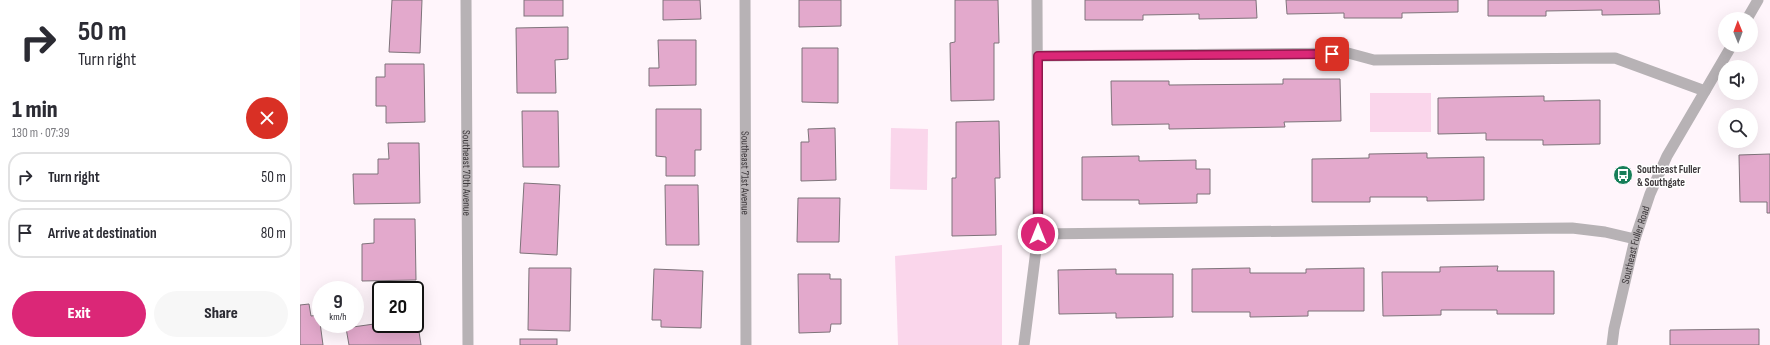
<!DOCTYPE html>
<html lang="en">
<head>
<meta charset="utf-8">
<style>
  :root { --surface:#fff; --page:#f7f7f7; --text:#2b2b33; --muted:#7c7c81; --line:#e1e1e2; --accent:#db2777 }
  body { margin:0; font-family:"Sofia Sans Condensed",sans-serif; background:var(--page); color:var(--text); height:100vh; display:flex; flex-direction:column; font-size:15px; white-space:nowrap }
  * { box-sizing:border-box; margin:0 }
  p { font-size:13px; color:var(--muted) }
  .icon { flex:none; width:22px; height:22px; fill:none; stroke:currentColor; stroke-width:2; stroke-linecap:round; stroke-linejoin:round }
  .map { position:relative; flex:1; overflow:hidden }
  .panel { display:flex; flex-direction:column; background:var(--surface); width:300px }
  .panel>* { flex:none }
  .guide { background:#fff; color:var(--text); overflow:hidden }
  .needle { width:26px; rotate:359deg }
  .fabs { position:absolute; left:1418px; top:12px; display:grid; gap:8px }
  .fabs a { display:grid; place-items:center; width:40px; height:40px; border-radius:50%; background:var(--surface); box-shadow:0 4px 16px #0002; font-size:20px }
  .speed { position:absolute; left:12px; top:281px; display:flex; gap:8px; font-size:20px; font-weight:700; text-align:center }
  .speed>* { display:grid; place-content:center; width:52px; height:52px; border-radius:50%; background:var(--surface); box-shadow:0 4px 16px #0002; line-height:1 }
  .speed small { font-size:10px; font-weight:400 }
  .speed .limit { border:2px solid #111; border-radius:6px; background:#fff; color:#111 }
  .pin { position:absolute; display:grid; place-items:center; width:34px; height:34px; color:#fff; margin:-17px; border-radius:8px; box-shadow:0 2px 6px #0006 }
  .me { position:absolute; width:44px; margin:-22px; rotate:0deg; stroke-linejoin:round; filter:drop-shadow(0 0 3px #0008) }
  .turn { display:flex; align-items:center; gap:14px; height:84px; padding:0 12px; font-size:18px }
  .turn .icon { width:52px; height:52px; stroke-width:2.5 }
  .turn b { display:block; font-size:28px; line-height:34px }
  .round { display:grid; place-items:center; flex:none; width:42px; height:42px; border-radius:21px; background:var(--page) }
  .head { display:flex; align-items:center; justify-content:space-between; height:68px; padding:0 12px }
  h1 { font-size:24px; font-weight:800; line-height:30px }
  .cta { display:flex; gap:8px; margin-top:auto; padding:8px 12px }
  .cta a { flex:1; height:46px; border-radius:24px; background:var(--accent); color:#fff; font-size:16px; font-weight:800; line-height:46px; text-align:center }
  .cta a+a { background:var(--page); color:var(--text) }
  ul { padding:0; list-style:none }
  li { display:flex; align-items:center; gap:12px; height:50px; margin:0 8px 6px; padding:0 4px; border:2px solid var(--line); border-radius:16px }
  li div { flex:1 }
  li b { display:block; font-size:15px }
  li em { font-style:normal }
  main { display:flex; flex:1; min-height:0 }
  .map>svg:first-child { display:block }
  .green { fill:#fad6eb }
  .building { fill:#e3a9cc; stroke:#7e737a }
  .lines { fill:none; stroke-linecap:round; stroke-linejoin:round }
  .service { stroke:#b7b2b5; stroke-width:11 }
  .minor { stroke:#b7b2b5; stroke-width:11 }
  .tertiary { stroke:#b7b2b5; stroke-width:11 }
  .route-casing { stroke:#8e194d; stroke-width:10 }
  .route { stroke:#db2777; stroke-width:7 }
  .labels { text-anchor:middle; stroke-width:3; stroke-linejoin:round; paint-order:stroke }
  .poi-label { font-size:11px; font-weight:bold; fill:#3e393c; stroke:#fff; text-anchor:start }
  .street-label { font-size:11px; fill:#3e393c; stroke:#fff }
</style>
</head>
<body>
<main>
<section class="panel">
<div class="guide">
<div class="turn"><svg class="icon" aria-label="right" viewBox="0 0 24 24"><path d="M7 20v-9h11M14 6l5 5-5 5"/></svg><div><b>50 m</b>Turn right</div></div>
</div>
<div class="head"><div><h1>1 min</h1><p>130 m · 07:39</p></div><a class="round" style="background:#d93025;color:#fff"><svg class="icon" aria-label="close" viewBox="0 0 24 24"><path d="M6 6l12 12M18 6L6 18"/></svg></a></div>
<ul>
<li><svg class="icon" aria-label="right" viewBox="0 0 24 24"><path d="M7 20v-9h11M14 6l5 5-5 5"/></svg><div><b>Turn right</b></div><em>50 m</em></li>
<li><svg class="icon" aria-label="arrive" viewBox="0 0 24 24"><path d="M6 21V4h12l-3 4 3 4H6"/></svg><div><b>Arrive at destination</b></div><em>80 m</em></li>
</ul>
<div class="cta"><a>Exit</a><a>Share</a></div>
</section>
<div class="map">
<svg width="1470" height="345" viewBox="0 0 1470 345">
  <rect width="100%" height="100%" fill="#fff5fb"/>
  <g class="green">
    <rect x="1070" y="93" width="61" height="39"/>
    <polygon points="591,128 628,129 627,190 590,189"/>
    <polygon points="702,245 702,345 598,345 595,256"/>
  </g>
  <g class="building">
    <polygon points="92,0 122,0 120,53 89,52"/>
    <rect x="224" y="0" width="39" height="16"/>
    <polygon points="363,0 400,0 401,19 363,20"/>
    <polygon points="499,0 541,0 541,26 499,27"/>
    <polygon points="655,0 698,0 699,43 694,43 694,100 651,101 650,43 655,42"/>
    <polygon points="785,0 956,0 957,18 899,19 899,14 843,15 843,20 785,20"/>
    <polygon points="986,0 1158,0 1158,12 1102,13 1102,18 1044,18 1044,13 987,14"/>
    <polygon points="1188,0 1359,0 1360,14 1302,15 1302,10 1246,11 1246,16 1188,16"/>
    <polygon points="268,27 268,59 255,60 256,93 217,93 216,28"/>
    <polygon points="358,40 396,40 396,85 349,86 349,68 359,68"/>
    <polygon points="502,48 538,48 538,103 502,102"/>
    <polygon points="85,64 124,64 125,122 86,123 86,106 76,106 76,77 85,77"/>
    <polygon points="983,79 1040,79 1041,121 984,122 985,127 869,129 869,124 812,125 811,81 869,81 869,85 983,84"/>
    <polygon points="1244,96 1244,101 1300,100 1300,144 1243,145 1243,140 1186,140 1186,133 1138,134 1138,98"/>
    <polygon points="356,109 401,109 401,150 395,150 395,176 366,176 366,157 356,156"/>
    <polygon points="222,111 258,111 259,167 223,167"/>
    <polygon points="699,121 700,178 695,178 696,235 652,236 652,178 656,178 656,122"/>
    <polygon points="535,128 536,180 501,181 501,142 509,142 508,129"/>
    <polygon points="88,143 119,143 120,203 54,204 53,174 78,174 78,159 89,159"/>
    <polygon points="1127,153 1127,158 1184,157 1184,200 1127,201 1127,197 1070,197 1070,202 1012,202 1012,159 1069,158 1069,154"/>
    <polygon points="1470,154 1470,213 1467,213 1467,202 1440,202 1439,155"/>
    <polygon points="839,156 839,161 896,160 896,169 910,169 910,194 897,194 897,203 839,204 839,200 782,200 782,157"/>
    <polygon points="224,183 260,185 257,255 220,253"/>
    <polygon points="365,185 398,185 399,245 366,245"/>
    <polygon points="498,198 540,198 539,242 497,242"/>
    <polygon points="74,219 115,219 116,280 62,281 62,244 74,243"/>
    <polygon points="1198,266 1197,271 1254,271 1254,314 1197,314 1197,310 1141,310 1141,315 1083,316 1082,272 1140,272 1140,267"/>
    <polygon points="229,268 271,268 270,331 228,330"/>
    <polygon points="950,268 950,273 1006,273 1006,269 1064,268 1064,311 1008,311 1008,316 950,317 950,312 892,312 892,269"/>
    <polygon points="354,269 403,271 401,328 361,327 361,320 352,320"/>
    <polygon points="816,269 816,274 873,274 873,317 816,318 816,313 759,314 758,270"/>
    <polygon points="498,274 530,274 530,279 541,279 541,324 531,324 530,332 499,333"/>
    <polygon points="9,304 11,316 19,315 23,345 0,345 0,305"/>
    <polygon points="115,318 117,318 121,345 49,345 46,328 81,323 115,324"/>
    <polygon points="1459,329 1459,345 1370,345 1370,330"/>
    <rect x="220" y="339" width="37" height="6"/>
  </g>
  <g class="lines">
    <g class="service">
      <polyline points="738,56 1048,53 1074,60 1315,58 1405,91"/>
      <polyline points="738,234 1272,228 1305,232 1335,239"/>
      <polyline points="724,345 738,234 737,0"/>
    </g>
    <g class="minor">
      <path id="s1" d="M 166,0 L 168,345"/>
      <path id="s2" d="M 445,0 L 446,345"/>
    </g>
    <g class="tertiary">
      <polyline points="1447,19 1458,0"/>
      <path id="s3" d="M 1312,345 L 1314,329 L 1335,239 L 1350,194 L 1367,156 L 1432,45"/>
    </g>
  </g>
  <g class="lines">
    <defs>
      <polyline id="route" points="738,234 738,56 1032,54"/>
    </defs>
    <use href="#route" class="route-casing"/>
    <use href="#route" class="route"/>
  </g>
  <defs>
    <symbol id="bus-disc" viewBox="-11 -11 22 22"><circle r="9.5" fill="#177e59" stroke="#fff"/><path d="M-5-6H5V4H4V6H2V4H-2V6H-4V4H-5ZM-3.5-4V0h7V-4ZM-3.5 1.2v1.5H-2V1.2ZM2 1.2v1.5H3.5V1.2Z" fill="#fff"/></symbol>
  </defs>
  <g fill-rule="evenodd">
    <use href="#bus-disc" x="1312" y="164" width="22" height="22"/>
  </g>
  <g class="labels">
    <g class="poi-label">
      <text x="1337" y="173">Southeast Fuller<tspan x="1337" dy="13">&amp; Southgate</tspan></text>
    </g>
    <g class="street-label">
      <text dy="4" stroke="none"><textPath href="#s1" startOffset="173">Southeast 70th Avenue</textPath></text>
      <text dy="4" stroke="none"><textPath href="#s2" startOffset="173">Southeast 71st Avenue</textPath></text>
      <text dy="4" stroke="none"><textPath href="#s3" startOffset="103">Southeast Fuller Road</textPath></text>
    </g>
  </g>
</svg>
<div class="fabs">
<a><svg class="needle" viewBox="-14 -14 28 28"><path d="M0-13l5 13h-10z" fill="#e53935"/><path d="M0 13l5-13h-10z" fill="#7c7c81"/></svg></a>
<a><svg class="icon" aria-label="sound" viewBox="0 0 24 24"><path d="M4 9h4l5-4v14l-5-4H4zM17 9q2 3 0 6"/></svg></a>
<a><svg class="icon" aria-label="search" viewBox="0 0 24 24"><circle cx="10" cy="10" r="6"/><path d="M15 15l6 6"/></svg></a>
</div>
<div class="speed"><div>9<small>km/h</small></div><div class="limit">20</div></div>
<div class="pin" style="left:1032px;top:54px;background:#d93025"><svg class="icon" aria-label="arrive" viewBox="0 0 24 24"><path d="M6 21V4h12l-3 4 3 4H6"/></svg></div>
<svg class="me" style="left:738px;top:234px" viewBox="-20 -20 40 40"><circle r="17" fill="#db2777" stroke="#fff" stroke-width="3"/><path d="M0-11L8 9 0 5-8 9z" fill="#fff"/></svg>
</div>
</main>
</body>
</html>
